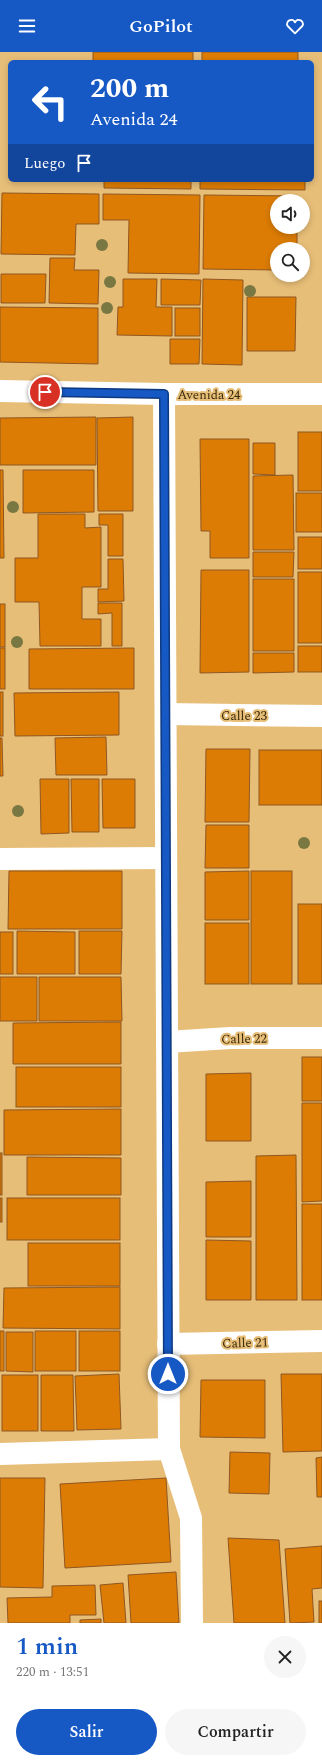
<!DOCTYPE html>
<html lang="es">
<head>
<meta charset="utf-8">
<style>
  :root { --surface:#fff; --page:#f6f6f6; --text:#222; --muted:#767676; --accent:#1658c4 }
  body { margin:0; font-family:Spectral,serif; background:var(--page); color:var(--text); height:100vh; display:flex; flex-direction:column; font-size:15px; white-space:nowrap }
  * { box-sizing:border-box; margin:0 }
  p { font-size:13px; color:var(--muted) }
  .icon { flex:none; width:22px; height:22px; fill:none; stroke:currentColor; stroke-width:2; stroke-linecap:round; stroke-linejoin:round }
  .map { position:relative; height:1571px; overflow:hidden }
  .side { display:flex; flex-direction:column; background:var(--surface); flex:1 }
  .side>* { flex:none }
  .banner { position:absolute; left:8px; top:8px; width:306px; height:122px; border-radius:6px; box-shadow:0 2px 6px #0003; background:#1658c4; color:#fff; overflow:hidden }
  .controls { position:absolute; left:270px; top:142px; display:grid; gap:8px }
  .controls a { display:grid; place-items:center; width:40px; height:40px; border-radius:50%; background:var(--surface); box-shadow:0 2px 6px #0003; font-size:20px }
  .pin { position:absolute; display:grid; place-items:center; width:34px; height:34px; color:#fff; margin:-17px; border:2px solid #fff; border-radius:50%; box-shadow:0 1px 4px #0007 }
  .me { position:absolute; width:44px; margin:-22px; rotate:0deg; stroke-linejoin:round; filter:drop-shadow(0 0 3px #0008) }
  .turn { display:flex; align-items:center; gap:14px; height:84px; padding:0 16px; font-size:18px }
  .turn .icon { width:52px; height:52px; stroke-width:2.5 }
  .turn b { display:block; font-size:28px; line-height:34px }
  .then { display:flex; align-items:center; height:38px; padding:0 16px; background:#0003; gap:8px; font-size:15px }
  .round { display:grid; place-items:center; flex:none; width:42px; height:42px; border-radius:21px; background:var(--page) }
  .headline { display:flex; align-items:center; justify-content:space-between; height:68px; padding:0 16px }
  h1 { font-size:24px; font-weight:600; line-height:30px; color:var(--accent) }
  .action { display:flex; gap:8px; margin-top:auto; padding:8px 16px }
  .action a { flex:1; height:46px; border-radius:24px; background:var(--accent); color:#fff; font-size:16px; font-weight:600; line-height:46px; text-align:center }
  .action a+a { background:var(--page); color:var(--text) }
  header { display:flex; justify-content:space-between; align-items:center; height:52px; padding:0 16px; background:var(--accent); color:#fff; font-size:18px; font-weight:600 }
  .map>svg:first-child { display:block }
  .building { fill:#dc7c04; stroke:#905722 }
  .lines { fill:none; stroke-linecap:round; stroke-linejoin:round }
  .street { stroke:#fff; stroke-width:22 }
  .tree { fill:#797843 }
  .route-casing { stroke:#0e397f; stroke-width:10 }
  .route { stroke:#1658c4; stroke-width:7 }
  .labels { text-anchor:middle; stroke-width:4; stroke-linejoin:round; paint-order:stroke }
  .street-label { font-size:13px; fill:#38280a; stroke:#e7be78 }
</style>
</head>
<body>
<header><svg class="icon" aria-label="menu" viewBox="0 0 24 24"><path d="M4 6h16M4 12h16M4 18h16"/></svg>GoPilot<svg class="icon" aria-label="heart" viewBox="0 0 24 24"><path d="M12 20l-8-8c-3-5 5-10 8-4 3-6 11-1 8 4z"/></svg></header>
<div class="map">
<svg width="322" height="1571" viewBox="0 0 322 1571">
  <rect width="100%" height="100%" fill="#e7be78"/>
  <g class="building">
    <rect x="93" y="0" width="100" height="10"/>
    <rect x="202" y="0" width="96" height="10"/>
    <polygon points="104,128 191,128 191,137 104,136"/>
    <polygon points="200,128 305,128 305,138 200,137"/>
    <polygon points="2,141 99,142 99,172 76,172 75,203 1,202"/>
    <polygon points="103,142 200,143 199,222 128,221 129,168 103,168"/>
    <polygon points="204,143 297,144 297,149 277,149 277,175 297,175 297,197 277,197 277,218 203,217"/>
    <polygon points="50,206 75,206 74,218 99,218 98,252 49,251"/>
    <polygon points="1,222 46,222 45,251 1,251"/>
    <polygon points="123,227 157,227 156,255 172,255 172,284 117,283 118,255 123,255"/>
    <polygon points="161,227 201,228 200,253 161,253"/>
    <polygon points="203,227 243,228 242,313 202,312"/>
    <polygon points="247,245 296,245 295,299 247,299"/>
    <polygon points="0,255 98,256 98,312 0,310"/>
    <rect x="175" y="256" width="25" height="28"/>
    <polygon points="170,287 200,287 199,312 170,312"/>
    <polygon points="96,365 96,413 0,413 0,366"/>
    <polygon points="133,365 133,459 98,459 97,366"/>
    <rect x="298" y="380" width="24" height="59"/>
    <polygon points="200,387 249,387 249,506 210,506 210,479 201,479"/>
    <polygon points="253,391 275,391 275,423 253,422"/>
    <polygon points="0,418 3,418 4,506 0,506"/>
    <polygon points="23,418 94,418 94,460 23,461"/>
    <polygon points="293,423 294,498 253,498 253,424"/>
    <rect x="296" y="441" width="26" height="39"/>
    <polygon points="38,462 85,462 85,476 101,475 101,535 82,535 82,567 101,567 101,594 40,594 39,550 15,550 15,506 38,506"/>
    <polygon points="99,462 123,462 123,504 108,504 108,473 99,473"/>
    <rect x="298" y="485" width="24" height="32"/>
    <polygon points="253,500 294,500 293,525 253,525"/>
    <polygon points="108,507 123,507 124,549 98,550 98,537 108,537"/>
    <polygon points="201,518 249,518 249,620 200,621"/>
    <rect x="298" y="520" width="24" height="71"/>
    <rect x="253" y="527" width="41" height="72"/>
    <polygon points="98,551 122,551 122,594 112,594 112,561 98,562"/>
    <rect x="0" y="552" width="5" height="43"/>
    <rect x="298" y="594" width="24" height="26"/>
    <rect x="0" y="596" width="5" height="41"/>
    <polygon points="134,596 134,637 29,637 29,597"/>
    <polygon points="253,601 294,601 294,620 253,621"/>
    <rect x="0" y="640" width="3" height="44"/>
    <polygon points="119,640 119,683 15,684 14,641"/>
    <polygon points="106,685 107,723 56,723 55,686"/>
    <polygon points="0,686 2,686 3,724 0,724"/>
    <polygon points="206,697 250,697 249,770 205,770"/>
    <rect x="259" y="698" width="63" height="55"/>
    <polygon points="40,727 69,727 69,781 41,782"/>
    <polygon points="71,727 99,727 99,780 72,780"/>
    <polygon points="102,727 135,727 135,776 103,776"/>
    <polygon points="206,773 249,773 249,816 205,816"/>
    <polygon points="9,819 122,819 122,877 8,877"/>
    <polygon points="249,819 249,868 205,868 205,820"/>
    <rect x="251" y="819" width="41" height="113"/>
    <rect x="298" y="852" width="24" height="80"/>
    <rect x="205" y="871" width="44" height="61"/>
    <polygon points="17,879 75,880 75,922 17,922"/>
    <polygon points="79,879 122,879 121,922 79,922"/>
    <rect x="0" y="880" width="13" height="42"/>
    <rect x="0" y="925" width="37" height="44"/>
    <polygon points="39,925 121,925 122,969 39,969"/>
    <polygon points="121,970 121,1012 13,1012 13,971"/>
    <rect x="302" y="1005" width="20" height="44"/>
    <rect x="16" y="1015" width="105" height="40"/>
    <polygon points="251,1021 251,1089 206,1089 206,1022"/>
    <polygon points="302,1051 322,1051 322,1149 302,1150"/>
    <polygon points="121,1057 121,1103 4,1103 4,1058"/>
    <rect x="0" y="1101" width="2" height="42"/>
    <polygon points="296,1103 297,1248 256,1248 256,1104"/>
    <polygon points="27,1105 121,1106 121,1143 27,1143"/>
    <polygon points="251,1129 251,1185 206,1185 206,1130"/>
    <rect x="0" y="1146" width="2" height="24"/>
    <rect x="7" y="1146" width="113" height="42"/>
    <rect x="302" y="1152" width="20" height="96"/>
    <polygon points="206,1188 251,1189 251,1248 206,1248"/>
    <rect x="28" y="1191" width="92" height="43"/>
    <polygon points="120,1235 120,1277 3,1276 4,1236"/>
    <rect x="0" y="1279" width="4" height="40"/>
    <rect x="35" y="1279" width="41" height="40"/>
    <rect x="79" y="1279" width="41" height="40"/>
    <polygon points="6,1280 33,1280 33,1320 6,1319"/>
    <polygon points="119,1322 121,1377 77,1378 75,1324"/>
    <polygon points="281,1322 322,1322 322,1399 283,1400"/>
    <rect x="2" y="1323" width="36" height="56"/>
    <polygon points="41,1323 73,1323 74,1379 41,1379"/>
    <polygon points="201,1328 265,1328 265,1386 200,1385"/>
    <polygon points="230,1400 270,1401 269,1442 229,1441"/>
    <polygon points="322,1405 322,1445 317,1445 316,1406"/>
    <polygon points="0,1426 45,1426 43,1536 0,1535"/>
    <polygon points="166,1426 171,1510 65,1516 60,1432"/>
    <polygon points="228,1486 279,1488 285,1571 234,1571"/>
    <polygon points="322,1494 322,1536 312,1537 314,1570 290,1571 285,1497"/>
    <polygon points="176,1520 179,1571 131,1571 128,1523"/>
    <polygon points="123,1531 126,1571 104,1571 100,1533"/>
    <polygon points="95,1533 96,1563 70,1563 70,1571 8,1571 7,1546 52,1545 52,1534"/>
    <rect x="319" y="1549" width="3" height="22"/>
    <polygon points="101,1567 101,1571 80,1571 80,1568"/>
  </g>
  <g class="lines">
    <g class="street">
      <polyline points="0,339 164,342 322,342"/>
      <polyline points="164,342 169,1397 191,1466 192,1571"/>
      <polyline points="166,662 322,664"/>
      <polyline points="0,807 166,806"/>
      <polyline points="167,990 230,986 322,986"/>
      <polyline points="168,1292 322,1289"/>
      <polyline points="0,1402 169,1397"/>
    </g>
  </g>
  <g class="tree">
    <circle cx="102" cy="193" r="6"/>
    <circle cx="110" cy="230" r="6"/>
    <circle cx="250" cy="239" r="6"/>
    <circle cx="107" cy="256" r="6"/>
    <circle cx="13" cy="455" r="6"/>
    <circle cx="17" cy="590" r="6"/>
    <circle cx="18" cy="759" r="6"/>
    <circle cx="304" cy="791" r="6"/>
  </g>
  <g class="lines">
    <defs>
      <polyline id="route" points="45,340 164,342 168,1322"/>
    </defs>
    <use href="#route" class="route-casing"/>
    <use href="#route" class="route"/>
  </g>
  <g class="labels">
    <g class="street-label">
      <text x="209" y="347">Avenida 24</text>
      <text x="244" y="668">Calle 23</text>
      <text transform="translate(244 986) rotate(-1)" y="5">Calle 22</text>
      <text transform="translate(245 1290) rotate(-2)" y="5">Calle 21</text>
    </g>
  </g>
</svg>
<div class="controls">
<a><svg class="icon" aria-label="sound" viewBox="0 0 24 24"><path d="M4 9h4l5-4v14l-5-4H4zM17 9q2 3 0 6"/></svg></a>
<a><svg class="icon" aria-label="search" viewBox="0 0 24 24"><circle cx="10" cy="10" r="6"/><path d="M15 15l6 6"/></svg></a>
</div>
<div class="pin" style="left:45px;top:340px;background:#d93025"><svg class="icon" aria-label="arrive" viewBox="0 0 24 24"><path d="M6 21V4h12l-3 4 3 4H6"/></svg></div>
<svg class="me" style="left:168px;top:1322px" viewBox="-20 -20 40 40"><circle r="17" fill="#1658c4" stroke="#fff" stroke-width="3"/><path d="M0-11L8 9 0 5-8 9z" fill="#fff"/></svg>
<div class="banner">
<div class="turn"><svg class="icon" aria-label="left" viewBox="0 0 24 24"><path d="M17 20v-9H6M10 6l-5 5 5 5"/></svg><div><b>200 m</b>Avenida 24</div></div>
<div class="then">Luego<svg class="icon" aria-label="arrive" viewBox="0 0 24 24"><path d="M6 21V4h12l-3 4 3 4H6"/></svg></div>
</div>
</div>
<section class="side">
<div class="headline"><div><h1>1 min</h1><p>220 m · 13:51</p></div><a class="round"><svg class="icon" aria-label="close" viewBox="0 0 24 24"><path d="M6 6l12 12M18 6L6 18"/></svg></a></div>
<div class="action"><a>Salir</a><a>Compartir</a></div>
</section>
</body>
</html>
